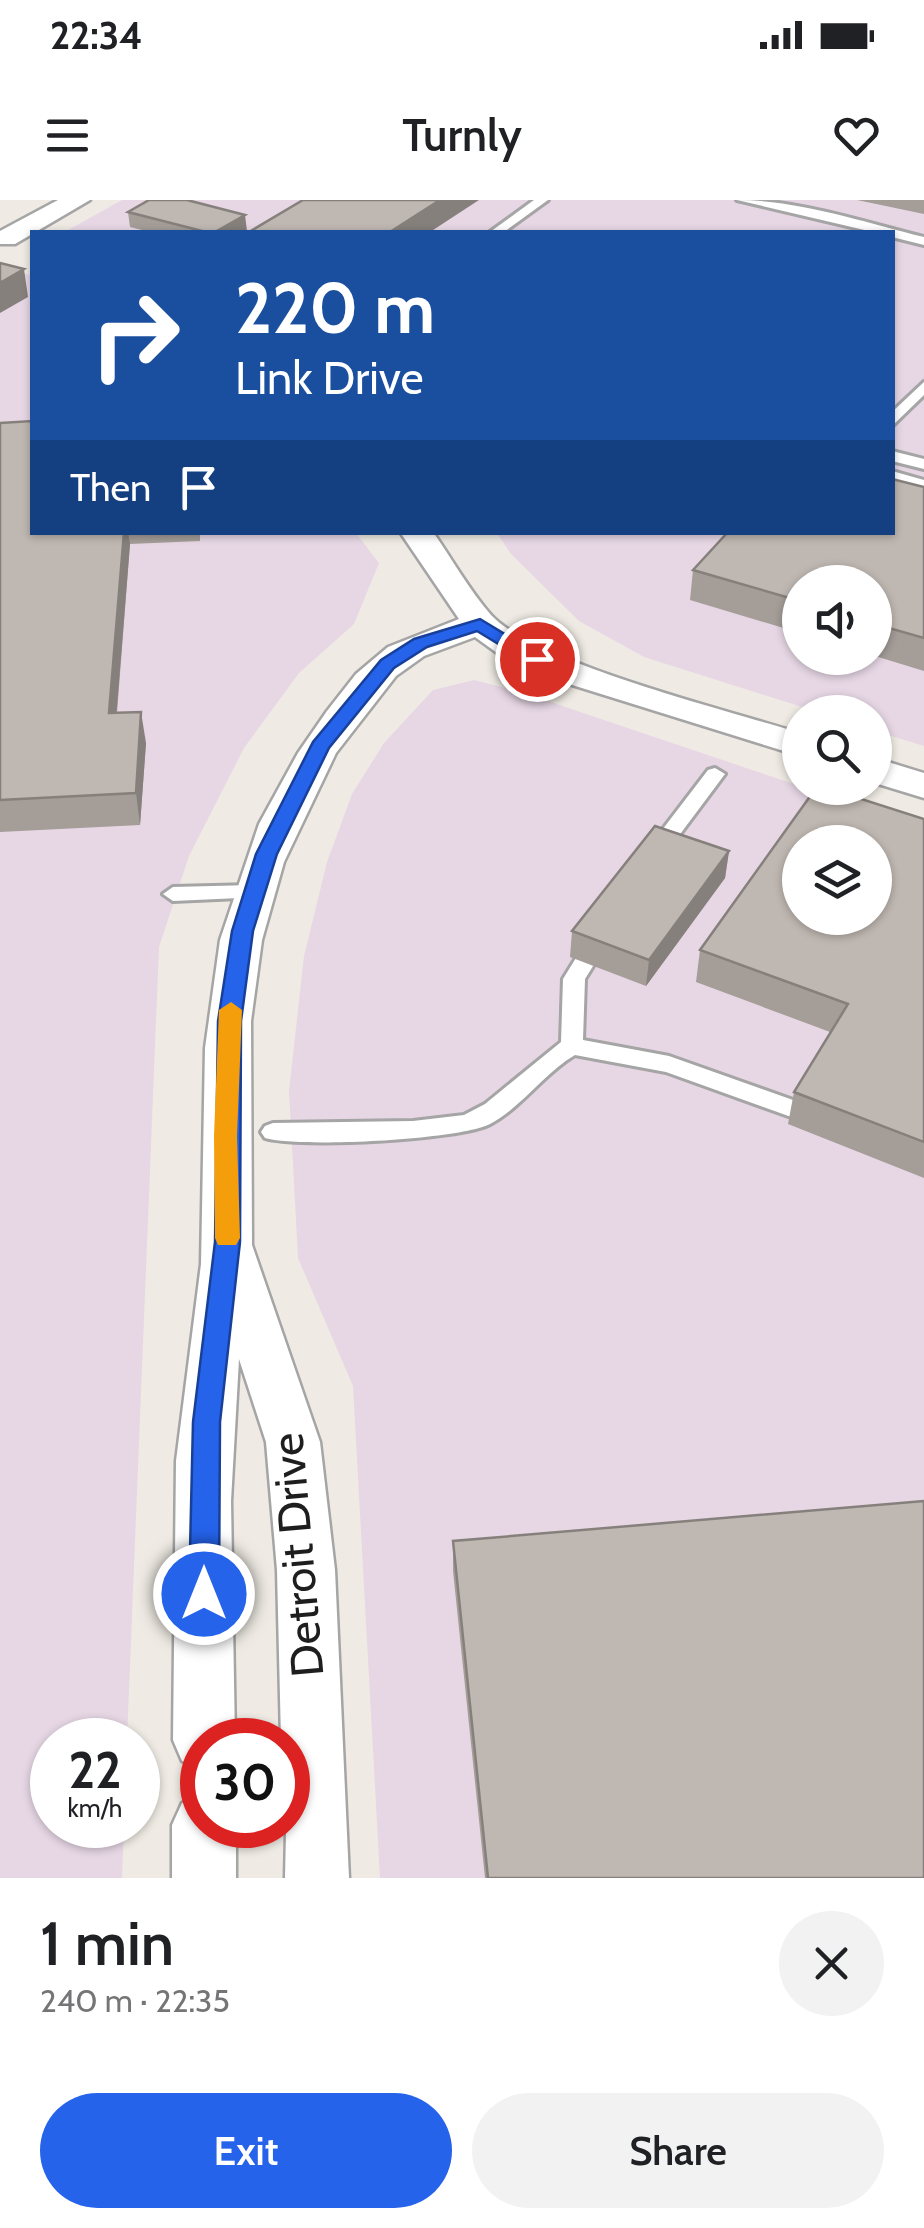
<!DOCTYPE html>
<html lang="en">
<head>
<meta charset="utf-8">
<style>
  :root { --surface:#fff; --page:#f2f2f2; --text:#202124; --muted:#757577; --accent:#2563eb }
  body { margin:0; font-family:Cabin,sans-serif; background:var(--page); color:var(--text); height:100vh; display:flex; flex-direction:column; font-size:38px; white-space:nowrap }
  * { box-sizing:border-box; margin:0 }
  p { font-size:32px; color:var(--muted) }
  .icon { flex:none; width:55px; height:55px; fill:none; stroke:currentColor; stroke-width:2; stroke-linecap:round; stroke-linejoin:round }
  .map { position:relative; height:1678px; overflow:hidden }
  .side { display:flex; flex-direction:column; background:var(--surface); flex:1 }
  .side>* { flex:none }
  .top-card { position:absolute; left:30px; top:30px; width:865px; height:305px; border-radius:0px; box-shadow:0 2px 8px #0004; background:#1a4fa0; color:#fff; overflow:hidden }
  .buttons { position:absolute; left:782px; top:365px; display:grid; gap:20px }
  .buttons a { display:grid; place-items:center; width:110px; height:110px; border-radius:50%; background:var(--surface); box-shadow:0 2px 8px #0004; font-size:50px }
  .speed { position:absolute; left:30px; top:1518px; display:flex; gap:20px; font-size:50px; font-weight:700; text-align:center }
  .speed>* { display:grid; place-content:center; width:130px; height:130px; border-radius:50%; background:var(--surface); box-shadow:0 2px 8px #0004; line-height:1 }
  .speed small { font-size:25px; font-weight:400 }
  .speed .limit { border:15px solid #d22; background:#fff; color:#111 }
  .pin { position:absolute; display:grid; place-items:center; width:85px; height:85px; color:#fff; margin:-42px; border:5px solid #fff; border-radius:50%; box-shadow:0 2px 10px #0007 }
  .me { position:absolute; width:110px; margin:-55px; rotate:0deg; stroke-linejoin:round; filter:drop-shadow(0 0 8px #0008) }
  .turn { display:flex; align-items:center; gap:35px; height:210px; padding:0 40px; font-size:45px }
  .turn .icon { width:130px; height:130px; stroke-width:2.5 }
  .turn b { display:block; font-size:70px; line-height:85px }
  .then { display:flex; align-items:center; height:95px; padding:0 40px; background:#0003; gap:20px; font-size:38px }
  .round { display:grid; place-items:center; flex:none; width:105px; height:105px; border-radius:52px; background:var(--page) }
  .overview { display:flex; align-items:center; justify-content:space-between; height:170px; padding:0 40px }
  h1 { font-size:60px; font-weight:600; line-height:75px }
  .action { display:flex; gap:20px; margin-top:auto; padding:20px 40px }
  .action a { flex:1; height:115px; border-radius:60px; background:var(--accent); color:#fff; font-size:40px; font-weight:600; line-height:115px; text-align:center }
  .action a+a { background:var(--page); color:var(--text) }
  .status { display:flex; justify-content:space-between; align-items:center; height:70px; padding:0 50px; background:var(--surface); direction:ltr }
  .status svg { height:28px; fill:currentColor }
  header { display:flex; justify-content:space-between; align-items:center; height:130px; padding:0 40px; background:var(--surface); font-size:45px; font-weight:600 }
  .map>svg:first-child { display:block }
  .industrial { fill:#e7d7e5; fill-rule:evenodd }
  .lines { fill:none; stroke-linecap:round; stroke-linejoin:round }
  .service-casing { stroke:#a5a5a5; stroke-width:6 }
  .minor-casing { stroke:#a5a5a5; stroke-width:5 }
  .service { fill:#fff; fill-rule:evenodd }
  .minor { fill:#fff; fill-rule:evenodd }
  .wall { fill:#a49d98 }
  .shaded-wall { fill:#86807c }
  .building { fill:#bfb7b1; stroke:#86807c; stroke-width:2.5; fill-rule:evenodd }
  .route { fill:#2563eb; stroke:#184099; stroke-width:2.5 }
  .slow { fill:#f59e0b }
  .labels { text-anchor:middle; stroke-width:10; stroke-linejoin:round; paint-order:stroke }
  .near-street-label { font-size:45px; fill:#1e1e1e; stroke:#fff }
</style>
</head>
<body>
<div class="status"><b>22:34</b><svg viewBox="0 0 49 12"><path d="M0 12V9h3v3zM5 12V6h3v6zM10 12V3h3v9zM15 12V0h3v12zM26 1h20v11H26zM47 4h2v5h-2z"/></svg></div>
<header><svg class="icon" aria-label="menu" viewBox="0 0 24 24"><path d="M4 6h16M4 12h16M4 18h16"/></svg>Turnly<svg class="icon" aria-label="heart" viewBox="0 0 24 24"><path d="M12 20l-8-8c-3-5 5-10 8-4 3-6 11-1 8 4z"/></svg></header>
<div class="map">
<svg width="924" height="1678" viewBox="0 0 924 1678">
  <rect width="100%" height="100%" fill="#efebe4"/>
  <g class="industrial">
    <path d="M 122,0 L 924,0 L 924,546 L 875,531 L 875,512 L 818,512 L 644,457 L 579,421 L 511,354 L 497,333 L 892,332 L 892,32 L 68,30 ZM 800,382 L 875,382 L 875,458 L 800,458 Z"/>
    <polygon points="0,64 32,76 32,332 356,333 379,363 354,424 299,473 244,548 189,656 159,747 127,1540 52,1540 52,1625 124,1625 122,1678 0,1678"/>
    <path d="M 474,480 L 524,493 L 924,628 L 924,1678 L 380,1678 L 353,1186 L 298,1058 L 289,891 L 304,756 L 327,662 L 352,594 L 384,543 L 433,490 ZM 800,642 L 875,642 L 875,718 L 800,718 Z"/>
  </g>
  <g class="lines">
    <defs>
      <g id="service">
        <polygon points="534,0 548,0 504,32 490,32"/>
        <path d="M 737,0 C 798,0 864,22 924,37 L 924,45 L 892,37 L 892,32 L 873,32 Z"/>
        <polygon points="924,182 924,195 892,226 892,212"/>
        <polygon points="892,251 924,259 924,269 892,261"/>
        <polygon points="892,271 924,280 924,290 892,281"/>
        <polygon points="715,568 725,574 660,661 646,661 643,656 646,651 708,570"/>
        <polygon points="253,685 260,687 263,692 260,697 173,701 163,694 173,687"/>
        <path d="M 600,730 L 611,737 L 585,779 L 583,840 L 669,856 L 824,911 L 828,917 L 824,923 L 808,923 L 666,872 L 575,855 C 544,873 522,907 490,924 C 459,940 298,948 265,938 L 261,932 L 265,926 L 273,923 L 413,921 L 464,915 L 485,904 L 561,842 L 563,779 L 592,732 Z"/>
      </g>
      <g id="minor">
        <polygon points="58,0 90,0 15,44 0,44 0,31"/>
        <path d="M 400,332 L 433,332 C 452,359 469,390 491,415 C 535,463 730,511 800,533 L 800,556 L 569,484 L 504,458 L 475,437 L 424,456 L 396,476 L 336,553 L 284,662 L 262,740 L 251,821 L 252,1045 L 320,1242 L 335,1370 L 349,1678 L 285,1678 L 288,1540 L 281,1540 L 277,1370 L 266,1242 L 239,1159 L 231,1301 L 235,1540 L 202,1540 L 202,1569 L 182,1561 L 173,1540 L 176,1261 L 201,1064 L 205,848 L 220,740 L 259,624 L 298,553 L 327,511 L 356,474 L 388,447 L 459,419 Z"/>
        <polygon points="875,558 924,573 924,598 875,583"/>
        <polygon points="202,1594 202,1625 236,1625 236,1678 172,1678 172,1625 182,1603"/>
      </g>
    </defs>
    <use href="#service" class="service-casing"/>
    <use href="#minor" class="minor-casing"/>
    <use href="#service" class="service"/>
    <use href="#minor" class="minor"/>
  </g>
  <g class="wall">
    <polygon points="857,0 924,0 924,14"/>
    <polygon points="128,12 247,31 243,32 150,32 130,27"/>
    <polygon points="0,223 32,332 200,332 200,341 130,344 117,513 146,543 140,625 0,632"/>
    <polygon points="924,287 924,471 875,456 875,382 800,382 800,433 690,400 693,370"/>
    <polygon points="924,619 924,978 788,924 794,892 830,832 696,782 700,750"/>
    <polygon points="729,651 725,678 646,786 570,757 572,731"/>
    <polygon points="453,1341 924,1678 485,1678 453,1371"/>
  </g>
  <g class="shaded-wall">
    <polygon points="440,0 479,0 430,32 390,32"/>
    <polygon points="245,15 247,31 243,32 215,32"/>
    <polygon points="24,69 28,97 0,113 0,83"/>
    <polygon points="124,332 128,332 130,344 114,544 109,513"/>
    <polygon points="141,512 146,543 140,625 136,593"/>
    <polygon points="729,651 725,678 646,786 649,760"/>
  </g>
  <g class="building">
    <polygon points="149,0 187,0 245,15 215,32 206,32 128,12"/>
    <polygon points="303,0 440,0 390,32 249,32"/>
    <polygon points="0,63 24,69 0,83"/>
    <polygon points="32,221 32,332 124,332 109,513 141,512 136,593 0,600 0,223"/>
    <polygon points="892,279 924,287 924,438 875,424 875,382 800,382 800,401 693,370 728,332 892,332"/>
    <path d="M 816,588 L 827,588 L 924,619 L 924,942 L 794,892 L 848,804 L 700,750 ZM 800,642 L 875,642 L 875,718 L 800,718 Z"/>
    <polygon points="655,626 729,651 649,760 572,731"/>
    <polygon points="924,1301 924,1678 488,1678 453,1341"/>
  </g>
  <polygon class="route" points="480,419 546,459 543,463 530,463 477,431 427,447 394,468 329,548 277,654 253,731 241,821 240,1042 220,1222 219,1394 214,1403 204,1407 194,1403 189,1394 193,1222 215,1042 218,821 232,731 256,654 313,542 381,460 414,439"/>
  <polygon class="slow" points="231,802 242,810 237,936 240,1038 236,1045 218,1045 215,1038 214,936 219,810"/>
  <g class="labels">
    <g class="near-street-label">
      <text transform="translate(297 1355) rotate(-95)" y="16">Detroit Drive</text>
    </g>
  </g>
</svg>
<div class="buttons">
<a><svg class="icon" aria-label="sound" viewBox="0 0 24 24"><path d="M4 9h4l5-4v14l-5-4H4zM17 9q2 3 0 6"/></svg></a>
<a><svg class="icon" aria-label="search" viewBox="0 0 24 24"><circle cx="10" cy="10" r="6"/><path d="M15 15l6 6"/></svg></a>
<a><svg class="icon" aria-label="layers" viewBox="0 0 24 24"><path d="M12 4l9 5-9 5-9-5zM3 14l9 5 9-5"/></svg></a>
</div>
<div class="speed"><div>22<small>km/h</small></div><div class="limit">30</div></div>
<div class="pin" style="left:537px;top:459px;background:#d93025"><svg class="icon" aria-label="arrive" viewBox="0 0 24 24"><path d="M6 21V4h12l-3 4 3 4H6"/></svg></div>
<svg class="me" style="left:204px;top:1394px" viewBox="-20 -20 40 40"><circle r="17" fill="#2563eb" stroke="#fff" stroke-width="3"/><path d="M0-11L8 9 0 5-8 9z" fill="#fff"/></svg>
<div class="top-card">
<div class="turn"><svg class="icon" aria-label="right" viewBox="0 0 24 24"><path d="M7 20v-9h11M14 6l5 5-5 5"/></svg><div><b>220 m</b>Link Drive</div></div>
<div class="then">Then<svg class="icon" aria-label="arrive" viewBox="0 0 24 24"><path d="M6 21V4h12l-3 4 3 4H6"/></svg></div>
</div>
</div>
<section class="side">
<div class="overview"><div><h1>1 min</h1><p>240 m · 22:35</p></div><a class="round"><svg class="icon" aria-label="close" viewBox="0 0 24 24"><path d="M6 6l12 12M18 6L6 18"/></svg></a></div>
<div class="action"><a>Exit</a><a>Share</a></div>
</section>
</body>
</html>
